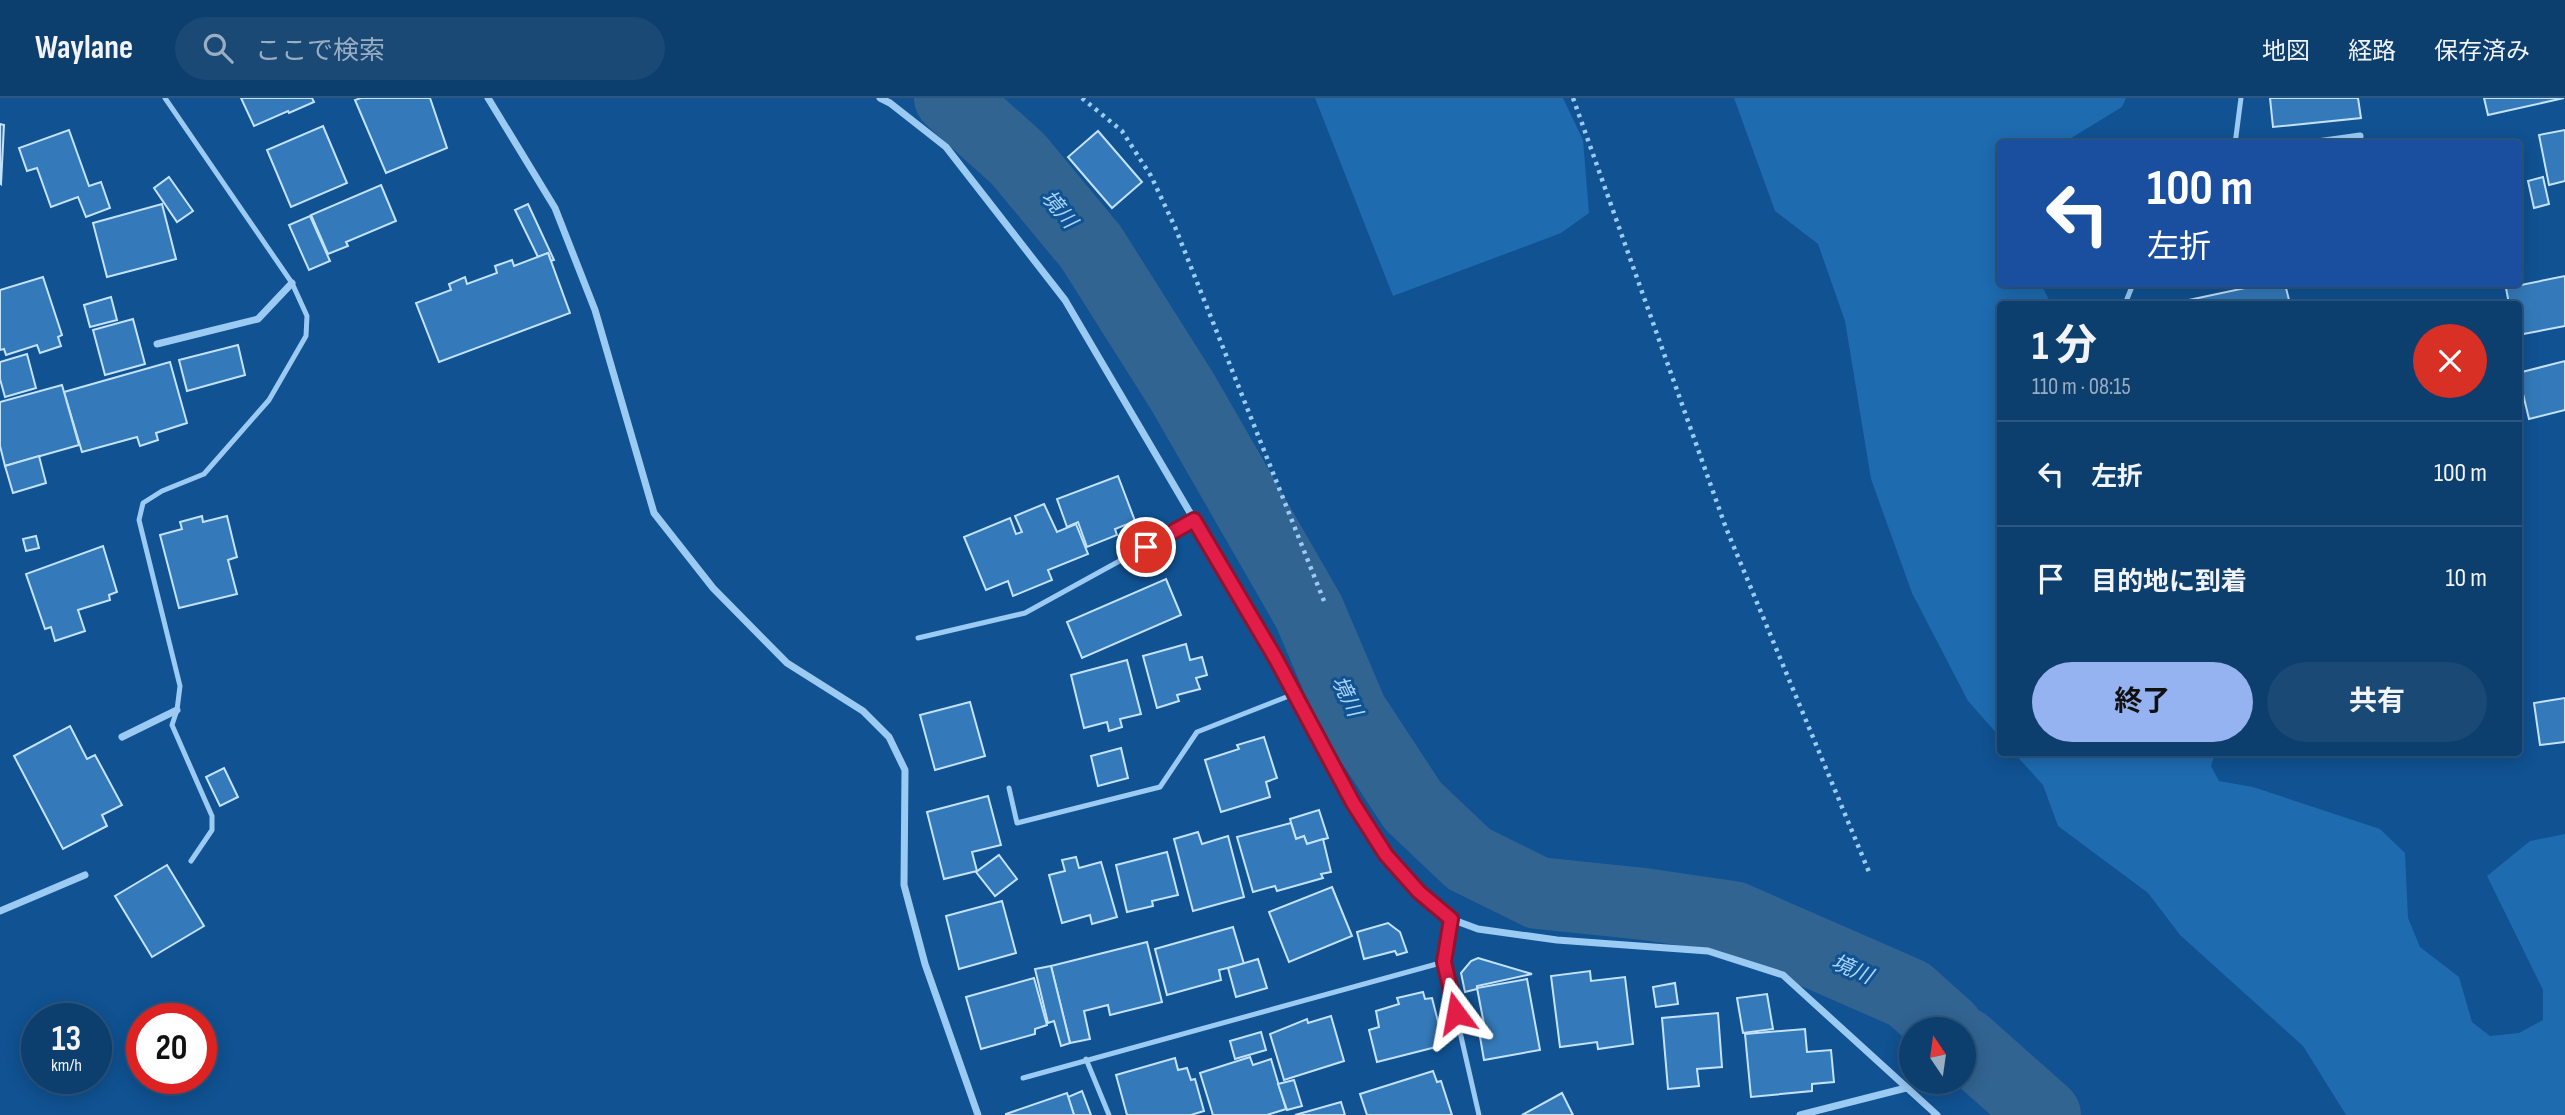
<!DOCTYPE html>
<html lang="ja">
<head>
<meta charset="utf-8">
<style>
  :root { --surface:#0c3e6e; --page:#1a4976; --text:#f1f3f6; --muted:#9aaec2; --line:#2c5781; --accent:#95b2f1 }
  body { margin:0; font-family:"Sofia Sans Condensed","Noto Sans JP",sans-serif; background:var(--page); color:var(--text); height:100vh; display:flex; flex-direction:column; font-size:26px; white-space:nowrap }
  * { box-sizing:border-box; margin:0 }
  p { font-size:23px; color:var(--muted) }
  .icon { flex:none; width:38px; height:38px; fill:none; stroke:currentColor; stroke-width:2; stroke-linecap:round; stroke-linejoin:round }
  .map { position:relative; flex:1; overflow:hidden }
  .side { position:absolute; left:1997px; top:203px; width:525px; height:455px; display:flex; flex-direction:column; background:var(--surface); border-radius:7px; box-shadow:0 4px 18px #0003,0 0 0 2px var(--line) }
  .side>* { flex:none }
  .guide { position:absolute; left:1997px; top:42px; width:525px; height:147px; border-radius:7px; box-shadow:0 4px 18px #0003,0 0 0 2px var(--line); background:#1a4fa0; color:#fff; overflow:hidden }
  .needle { width:46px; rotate:347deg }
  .buttons { position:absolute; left:1899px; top:919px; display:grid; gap:14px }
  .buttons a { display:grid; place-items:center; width:77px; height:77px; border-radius:50%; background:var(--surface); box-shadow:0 4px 18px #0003,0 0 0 2px var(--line); font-size:35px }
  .speed { position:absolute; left:21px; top:905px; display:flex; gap:14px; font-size:35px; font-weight:700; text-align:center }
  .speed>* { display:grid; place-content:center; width:91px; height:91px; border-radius:50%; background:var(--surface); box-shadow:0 4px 18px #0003,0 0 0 2px var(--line); line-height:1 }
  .speed small { font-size:18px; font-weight:400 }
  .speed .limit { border:10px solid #d22; background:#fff; color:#111 }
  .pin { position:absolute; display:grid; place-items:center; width:60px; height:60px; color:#fff; margin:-30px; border:4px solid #fff; border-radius:50%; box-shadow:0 2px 7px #0007 }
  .me { position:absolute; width:77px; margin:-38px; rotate:347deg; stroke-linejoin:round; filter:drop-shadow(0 0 5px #0008) }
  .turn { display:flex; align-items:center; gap:24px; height:147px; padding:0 35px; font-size:32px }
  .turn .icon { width:91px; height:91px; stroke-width:2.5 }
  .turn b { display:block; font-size:49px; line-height:60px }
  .round { display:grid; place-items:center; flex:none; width:74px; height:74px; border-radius:37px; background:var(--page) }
  .overview { display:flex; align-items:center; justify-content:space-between; height:119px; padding:0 35px }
  h1 { font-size:42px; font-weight:700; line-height:52px }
  .cta { display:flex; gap:14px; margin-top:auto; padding:14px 35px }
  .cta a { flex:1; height:80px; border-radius:42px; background:var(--accent); color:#111; font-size:28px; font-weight:700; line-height:80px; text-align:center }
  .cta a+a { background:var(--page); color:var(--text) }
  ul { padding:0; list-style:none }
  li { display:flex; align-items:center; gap:21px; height:105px; padding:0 35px; border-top:2px solid var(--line) }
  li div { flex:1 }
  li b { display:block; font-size:26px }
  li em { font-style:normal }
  header { display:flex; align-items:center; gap:42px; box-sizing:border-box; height:98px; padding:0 35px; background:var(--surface); border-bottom:2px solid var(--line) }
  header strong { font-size:33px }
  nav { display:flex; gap:38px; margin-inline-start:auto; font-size:24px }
  .search { width:490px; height:63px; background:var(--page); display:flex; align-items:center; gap:18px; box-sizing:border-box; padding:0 24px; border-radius:38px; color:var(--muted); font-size:26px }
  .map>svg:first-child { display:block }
  .green { fill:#1e6bb0 }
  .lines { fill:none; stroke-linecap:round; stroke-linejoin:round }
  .river { stroke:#326492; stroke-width:72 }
  .building { fill:#347aba; stroke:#c3e2fe; stroke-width:2 }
  .path { stroke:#9bcaf3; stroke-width:4.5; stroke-dasharray:3.5 5; stroke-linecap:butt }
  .lane { stroke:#9bcaf3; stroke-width:5 }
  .street { stroke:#9bcaf3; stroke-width:7 }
  .route-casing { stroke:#92132f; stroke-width:18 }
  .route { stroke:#e11d48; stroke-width:12 }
  .labels { text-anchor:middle; stroke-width:6; stroke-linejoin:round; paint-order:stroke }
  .water-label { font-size:21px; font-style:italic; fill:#a7d4fa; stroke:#105292 }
</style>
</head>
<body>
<header>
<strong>Waylane</strong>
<div class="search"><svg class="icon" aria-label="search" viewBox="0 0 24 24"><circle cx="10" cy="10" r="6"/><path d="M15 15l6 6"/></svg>ここで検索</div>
<nav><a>地図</a><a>経路</a><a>保存済み</a></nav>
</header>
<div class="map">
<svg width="2565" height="1017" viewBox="0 0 2565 1017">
  <rect width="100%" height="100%" fill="#105292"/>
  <g class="green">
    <polygon points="1315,0 1563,0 1583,42 1589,115 1561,135 1393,198"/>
    <polygon points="1734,0 2126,0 2122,9 2063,45 2000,46 2000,186 2041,186 2051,206 2000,206 2000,639 1968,603 1912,495 1871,381 1845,223 1818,146 1775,113"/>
    <polygon points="2014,655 2215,655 2211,668 2219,683 2253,689 2380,731 2405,755 2408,820 2420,849 2459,879 2472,924 2490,938 2519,935 2543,922 2543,892 2487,778 2530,743 2565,736 2565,1017 2346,1017 2303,948 2180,837 2148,795 2058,728 2043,687"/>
  </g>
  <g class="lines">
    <g class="river">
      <polyline points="950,0 1018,61 1091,149 1182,293 1309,514 1352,615 1413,708 1469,761 1538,795 1644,806 1733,819 1909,896 1948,931"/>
      <polyline points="1964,945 2045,1017"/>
    </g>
  </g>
  <g class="building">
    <polygon points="241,0 312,0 314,4 289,15 288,13 254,28"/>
    <polygon points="361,0 430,0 447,50 386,75 355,2"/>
    <polygon points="2270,0 2358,0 2361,20 2273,29"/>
    <polygon points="2484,0 2564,0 2488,17"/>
    <polygon points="0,26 4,27 1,86 0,85"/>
    <polygon points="323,28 347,85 291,109 267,52"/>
    <polygon points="69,32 89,88 101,84 110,110 86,119 78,99 51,109 37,70 27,73 19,50"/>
    <polygon points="2565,32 2565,83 2549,87 2539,37"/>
    <polygon points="1098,33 1142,84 1112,110 1068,59"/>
    <polygon points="169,79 193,113 177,124 154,90"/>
    <polygon points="2543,79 2549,106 2534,110 2528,83"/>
    <polygon points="381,87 396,123 346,144 348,148 328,156 311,117"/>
    <polygon points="162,106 176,161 107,179 93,125"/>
    <polygon points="528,106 554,162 551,163 548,155 538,159 515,112"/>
    <polygon points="310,118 330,163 309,172 289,127"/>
    <polygon points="548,155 570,215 439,264 416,205 451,192 449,186 465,179 467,186 497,175 495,168 512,162 514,168"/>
    <polygon points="2565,178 2565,228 2518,237 2518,206 2509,206 2506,190"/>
    <polygon points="43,179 62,237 58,239 61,248 40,255 37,247 6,257 4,251 0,252 0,192"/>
    <polygon points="2264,186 2285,186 2290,206 2185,206 2184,203"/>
    <polygon points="111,199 117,222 90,229 84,207"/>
    <polygon points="133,221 145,266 105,277 93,232"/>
    <polygon points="238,247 245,277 187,293 179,262"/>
    <polygon points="27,256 36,290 5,299 0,281 0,264"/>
    <polygon points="2565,263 2565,312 2529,321 2518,275"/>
    <polygon points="170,264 187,325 156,335 158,342 140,348 137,339 82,354 64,294"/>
    <polygon points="62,287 79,347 5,368 0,348 0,304"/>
    <polygon points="39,358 46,385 13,395 5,368"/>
    <polygon points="1118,378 1135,423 1115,431 1117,437 1087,449 1078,424 1067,429 1057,401"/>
    <polygon points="1044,406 1057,434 1076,426 1088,456 1048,472 1052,482 1013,498 1008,483 986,492 964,439 1010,420 1016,436 1022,434 1015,418"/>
    <polygon points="202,418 203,424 227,418 237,459 228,462 237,496 179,510 160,437 182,431 180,424"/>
    <polygon points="36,438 39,450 26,453 23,441"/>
    <polygon points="103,448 117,494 109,497 110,502 78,512 85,533 55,543 51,529 45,531 26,476"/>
    <polygon points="1166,481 1181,517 1082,560 1067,524"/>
    <polygon points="1186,546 1190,562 1202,559 1207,577 1196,580 1200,591 1177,597 1179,603 1157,610 1143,558"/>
    <polygon points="1127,562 1141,616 1120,621 1122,629 1109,633 1107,624 1084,630 1071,577"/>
    <polygon points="2565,600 2565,644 2540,647 2534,605"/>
    <polygon points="970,604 985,658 935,672 920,617"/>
    <polygon points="70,628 87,661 95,657 122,707 102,717 107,728 63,751 14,658"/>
    <polygon points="1264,639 1277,680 1266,684 1270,699 1221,714 1205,662 1239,651 1237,647"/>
    <polygon points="1121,650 1128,680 1098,688 1091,658"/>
    <polygon points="224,670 238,699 220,708 206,679"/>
    <polygon points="988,698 1001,747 972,754 977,773 944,781 927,714"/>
    <polygon points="1319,712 1328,740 1307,746 1304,738 1296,741 1290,721"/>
    <polygon points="1291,725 1296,741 1304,738 1307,746 1323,741 1331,774 1321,776 1323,780 1277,793 1275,788 1253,794 1237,739"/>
    <polygon points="1198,734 1202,746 1228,738 1244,799 1193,813 1174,741"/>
    <polygon points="1167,754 1178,797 1152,803 1153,808 1127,814 1116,767"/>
    <polygon points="999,757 1017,781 995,798 976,774"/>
    <polygon points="1076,759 1079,770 1101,764 1117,819 1092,826 1090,817 1062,825 1049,777 1065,773 1062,762"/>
    <polygon points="167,767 204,828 152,859 115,798"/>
    <polygon points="1332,789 1352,838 1289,864 1269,814"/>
    <polygon points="1002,803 1016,855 959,871 946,818"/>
    <polygon points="1388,825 1400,834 1407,854 1397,857 1395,853 1364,861 1357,834"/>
    <polygon points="1233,829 1244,866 1219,872 1221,882 1167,897 1155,851"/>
    <polygon points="1147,844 1162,904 1110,917 1108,907 1084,913 1090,941 1070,945 1051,868"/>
    <polygon points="1478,860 1532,876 1477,888 1477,891 1465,894 1461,875 1471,863"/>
    <polygon points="1258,861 1267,890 1236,899 1228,870"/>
    <polygon points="1051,868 1070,945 1061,948 1054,923 1048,925 1035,871"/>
    <polygon points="1590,873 1591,883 1625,879 1633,946 1598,951 1597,944 1560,949 1551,878"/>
    <polygon points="1034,880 1047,927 1035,931 1035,936 981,951 966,899"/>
    <polygon points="1527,881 1540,952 1484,962 1478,927 1484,926 1477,890"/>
    <polygon points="1675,885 1678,906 1656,909 1653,889"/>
    <polygon points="1423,894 1425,901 1432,900 1444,947 1377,964 1369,932 1379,929 1376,913 1399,906 1397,900"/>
    <polygon points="1767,896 1773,931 1743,935 1737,900"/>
    <polygon points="1718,915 1722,969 1697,971 1699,988 1668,991 1662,920"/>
    <polygon points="1331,918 1344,963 1284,982 1270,936 1307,921 1308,925"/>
    <polygon points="1805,931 1807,954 1831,952 1834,984 1812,986 1812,993 1751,999 1745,936"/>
    <polygon points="1261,934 1266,952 1235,961 1230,943"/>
    <polygon points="1250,959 1253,967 1271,961 1286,1011 1267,1017 1213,1017 1200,975"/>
    <polygon points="1175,960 1178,972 1187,970 1191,982 1195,981 1204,1013 1191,1017 1127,1017 1116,977"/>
    <polygon points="1433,973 1437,984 1441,983 1452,1017 1367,1017 1360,996"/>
    <polygon points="1294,982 1302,1008 1287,1012 1278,986"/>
    <polygon points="1082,993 1091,1017 1074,1017 1068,999"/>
    <polygon points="1067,995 1074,1017 1006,1017 1006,1016"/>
    <polygon points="1562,995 1573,1017 1522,1017"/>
    <polygon points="1341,1004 1345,1017 1295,1017"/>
  </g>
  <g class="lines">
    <g class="path">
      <polyline points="1082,0 1122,33 1151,78 1175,129 1324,503"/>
      <polyline points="1573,0 1726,430 1869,774"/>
    </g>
    <g class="lane">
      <polyline points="165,0 292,185 307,218 306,238 269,302 204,376 162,393 143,405 139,422 180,588 177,612 172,627 212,718 212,732 191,763"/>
      <polyline points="2235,46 2241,0"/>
      <polyline points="2125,206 2133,186"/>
      <polyline points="918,540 1025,515 1194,422"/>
      <polyline points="1009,690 1017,725 1160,689 1197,634 1294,596"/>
      <polyline points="1451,821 1444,864 1479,1017"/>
      <polyline points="1086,961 1109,1017"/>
      <polyline points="1023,980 1444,864"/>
    </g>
    <g class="street">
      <polyline points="488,0 555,110 595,212 654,415 713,490 787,565 863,613 889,639 905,672 904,787 925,866 978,1017"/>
      <polyline points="880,0 890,5 946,49 1065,202 1276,561 1353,705 1386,757 1419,794 1451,821 1478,831 1557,842 1708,853 1783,877 1937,1017"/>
      <polyline points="2303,46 2360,38"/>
      <polyline points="157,246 258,221 292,185"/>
      <polyline points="122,639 177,612"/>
      <polyline points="0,813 85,777"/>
      <polyline points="1800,1017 1906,990"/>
    </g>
  </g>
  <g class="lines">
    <defs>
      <polyline id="route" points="1146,449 1194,422 1276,561 1353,705 1386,757 1419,794 1451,821 1444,864 1456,915"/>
    </defs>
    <use href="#route" class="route-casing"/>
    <use href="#route" class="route"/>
  </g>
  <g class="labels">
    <g class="water-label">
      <text transform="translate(1059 111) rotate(50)" y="7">境川</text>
      <text transform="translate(1347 598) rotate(64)" y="7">境川</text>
      <text transform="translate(1852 871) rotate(23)" y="7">境川</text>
    </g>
  </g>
</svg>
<div class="buttons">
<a><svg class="needle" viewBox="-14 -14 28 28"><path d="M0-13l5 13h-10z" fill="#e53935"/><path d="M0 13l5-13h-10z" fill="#9aaec2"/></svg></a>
</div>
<div class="speed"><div>13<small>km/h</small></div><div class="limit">20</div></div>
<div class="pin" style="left:1146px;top:449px;background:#d93025"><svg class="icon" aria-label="arrive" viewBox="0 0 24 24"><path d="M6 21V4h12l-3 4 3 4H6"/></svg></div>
<svg class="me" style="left:1456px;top:915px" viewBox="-20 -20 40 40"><path d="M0-17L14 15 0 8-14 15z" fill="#e11d48" stroke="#fff" stroke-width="4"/></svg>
<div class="guide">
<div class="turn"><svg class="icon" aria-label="left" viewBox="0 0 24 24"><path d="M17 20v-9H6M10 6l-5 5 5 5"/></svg><div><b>100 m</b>左折</div></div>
</div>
<section class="side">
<div class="overview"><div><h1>1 分</h1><p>110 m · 08:15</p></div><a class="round" style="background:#d93025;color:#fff"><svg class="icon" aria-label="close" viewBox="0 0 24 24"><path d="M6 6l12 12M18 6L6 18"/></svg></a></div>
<ul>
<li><svg class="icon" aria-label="left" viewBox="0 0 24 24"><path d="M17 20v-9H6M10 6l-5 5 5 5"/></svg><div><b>左折</b></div><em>100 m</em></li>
<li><svg class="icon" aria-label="arrive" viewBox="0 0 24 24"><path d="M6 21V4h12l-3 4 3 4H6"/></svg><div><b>目的地に到着</b></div><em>10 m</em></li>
</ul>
<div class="cta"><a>終了</a><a>共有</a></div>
</section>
</div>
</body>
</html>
